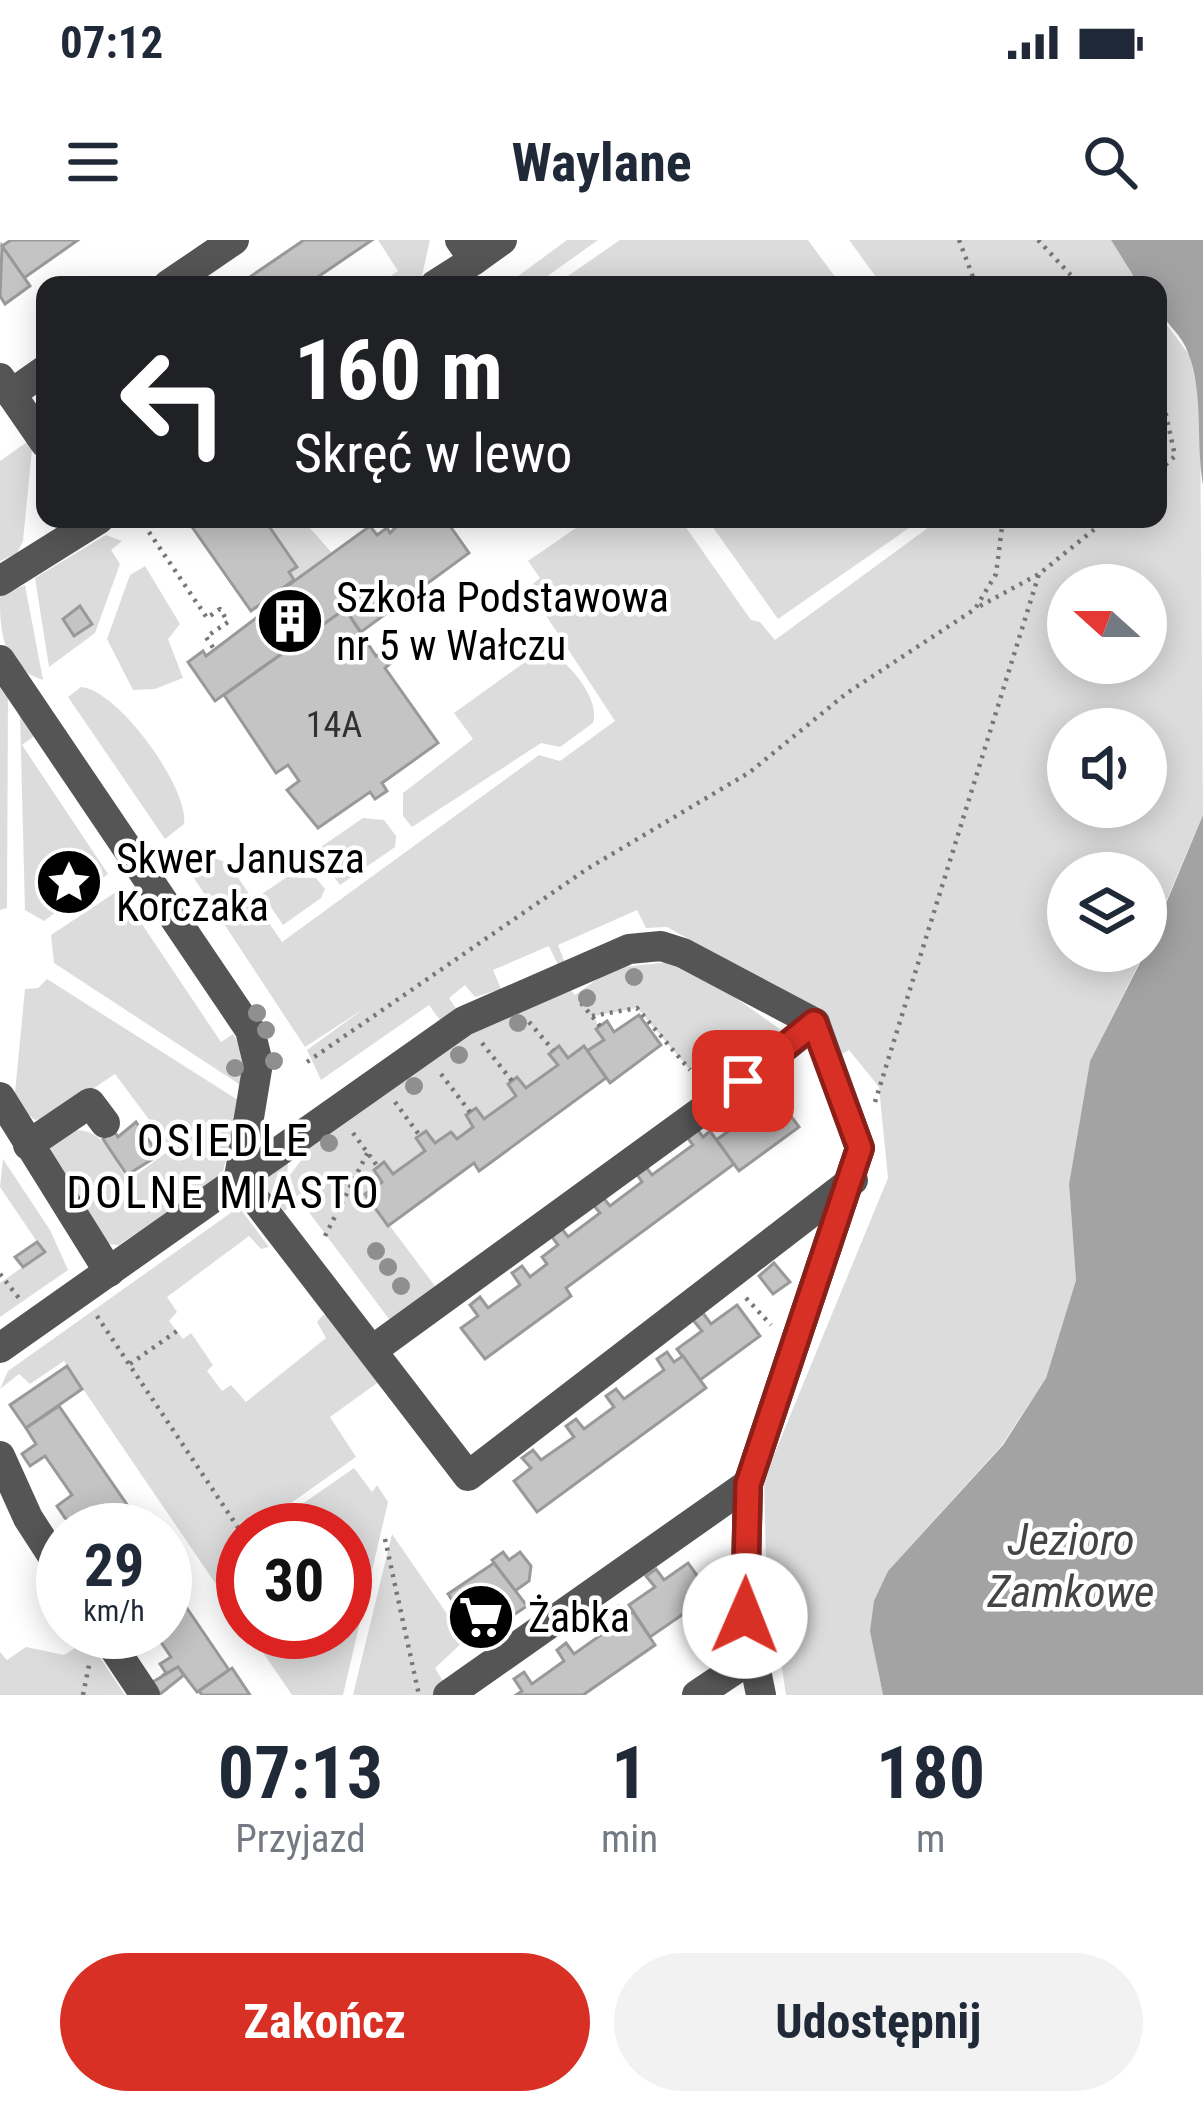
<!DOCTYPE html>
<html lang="pl">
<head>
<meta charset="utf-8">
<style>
  :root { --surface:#fff; --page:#f2f2f3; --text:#1f2937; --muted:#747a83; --accent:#d93025 }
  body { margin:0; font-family:"Roboto Condensed",sans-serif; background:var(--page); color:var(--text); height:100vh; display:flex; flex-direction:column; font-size:45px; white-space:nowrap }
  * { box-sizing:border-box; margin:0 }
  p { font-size:39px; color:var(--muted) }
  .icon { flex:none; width:66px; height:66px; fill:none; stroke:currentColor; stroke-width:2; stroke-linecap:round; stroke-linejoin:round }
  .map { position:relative; height:1455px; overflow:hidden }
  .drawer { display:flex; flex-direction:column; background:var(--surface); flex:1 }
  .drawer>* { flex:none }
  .hud { position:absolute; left:36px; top:36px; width:1131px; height:252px; border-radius:24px; box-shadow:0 6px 30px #0003; background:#202124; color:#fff; overflow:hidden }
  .needle { width:78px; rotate:291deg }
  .tools { position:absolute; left:1047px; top:324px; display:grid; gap:24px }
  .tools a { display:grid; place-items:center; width:120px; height:120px; border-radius:50%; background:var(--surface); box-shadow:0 6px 30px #0003; font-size:60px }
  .speed { position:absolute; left:36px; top:1263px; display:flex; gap:24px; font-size:60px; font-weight:700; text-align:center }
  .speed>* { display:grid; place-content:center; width:156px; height:156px; border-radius:50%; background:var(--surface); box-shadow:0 6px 30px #0003; line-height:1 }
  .speed small { font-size:30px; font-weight:400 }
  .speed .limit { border:18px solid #d22; background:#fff; color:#111 }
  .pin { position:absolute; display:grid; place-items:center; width:102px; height:102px; color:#fff; margin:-51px; border-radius:24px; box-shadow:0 6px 18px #0006 }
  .me { position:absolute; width:132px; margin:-66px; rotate:1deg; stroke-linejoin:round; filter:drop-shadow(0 0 9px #0008) }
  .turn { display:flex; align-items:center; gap:42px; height:252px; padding:0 60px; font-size:54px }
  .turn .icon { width:156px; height:156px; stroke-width:2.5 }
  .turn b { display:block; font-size:84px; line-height:102px }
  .eta { display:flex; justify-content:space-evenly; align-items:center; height:204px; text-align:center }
  .eta b { font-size:72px; font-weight:700; line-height:84px }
  .primary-button { display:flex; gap:24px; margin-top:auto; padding:24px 60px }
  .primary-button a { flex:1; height:138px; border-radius:72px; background:var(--accent); color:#fff; font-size:48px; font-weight:700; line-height:138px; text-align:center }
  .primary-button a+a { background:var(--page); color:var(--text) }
  .status { display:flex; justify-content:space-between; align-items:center; height:84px; padding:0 60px; background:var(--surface); direction:ltr }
  .status svg { height:33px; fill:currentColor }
  header { display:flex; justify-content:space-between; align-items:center; height:156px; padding:0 60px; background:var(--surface); font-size:54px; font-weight:700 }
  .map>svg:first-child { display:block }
  .green { fill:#dcdcdc; fill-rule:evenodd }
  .water { fill:#a3a3a3 }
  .building { fill:#c4c4c4; stroke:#999; stroke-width:3 }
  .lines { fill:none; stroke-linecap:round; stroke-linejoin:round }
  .path { stroke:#777; stroke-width:4.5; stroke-dasharray:3 6; stroke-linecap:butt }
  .minor { stroke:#555; stroke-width:30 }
  .tree { fill:#8f8f8f }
  .route-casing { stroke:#8d1f18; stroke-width:30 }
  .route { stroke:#d93025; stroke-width:21 }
  .labels { text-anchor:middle; stroke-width:9; stroke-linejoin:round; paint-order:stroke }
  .number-label { font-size:36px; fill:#313131 }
  .poi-label { font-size:42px; fill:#000; stroke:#fff; text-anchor:start }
  .neighbourhood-label { font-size:45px; letter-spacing:3px; fill:#000; stroke:#fff }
  .water-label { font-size:45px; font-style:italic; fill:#444; stroke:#fff }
</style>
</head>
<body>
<div class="status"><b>07:12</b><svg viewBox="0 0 49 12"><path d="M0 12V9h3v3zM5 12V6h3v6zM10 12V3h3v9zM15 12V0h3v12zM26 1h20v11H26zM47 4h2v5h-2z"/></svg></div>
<header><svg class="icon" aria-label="menu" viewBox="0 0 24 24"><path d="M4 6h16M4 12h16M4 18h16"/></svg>Waylane<svg class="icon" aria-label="search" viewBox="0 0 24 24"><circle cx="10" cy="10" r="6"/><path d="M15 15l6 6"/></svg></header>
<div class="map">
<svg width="1203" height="1455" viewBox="0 0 1203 1455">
  <rect width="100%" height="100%" fill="#fff"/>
  <g class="green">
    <polygon points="378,0 430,0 420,45 378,45 398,31"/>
    <polygon points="567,0 598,0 535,45 506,45"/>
    <polygon points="620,0 808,0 841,45 555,45"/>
    <polygon points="849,0 1111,0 1139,45 882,45"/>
    <path d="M 1158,73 L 1190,116 L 1200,163 L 1203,575 L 1146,708 L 1146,633 L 1068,633 L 1068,711 L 1145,711 L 1090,821 L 1069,944 L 1076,1040 L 1046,1138 L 1002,1205 L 888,1331 C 867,1376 873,1407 883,1455 L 786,1455 L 766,1320 L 764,1239 L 888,938 L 879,847 L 849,810 L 842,814 L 824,775 L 667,687 L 646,688 L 637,670 L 558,705 L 565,723 L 558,725 L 549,706 L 493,730 L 501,749 L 475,757 L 465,745 L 449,758 L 457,770 L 442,783 L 429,765 L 321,840 L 307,810 L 365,768 L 305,807 L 190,632 L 211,617 L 228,623 L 282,702 L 539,515 L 560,521 L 615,481 L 528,348 L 540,338 L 528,321 L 589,279 L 680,279 L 751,380 L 760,382 L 775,400 L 940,279 L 1158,279 ZM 1068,345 L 1146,345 L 1146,423 L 1068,423 ZM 1068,489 L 1146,489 L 1146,567 L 1068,567 Z"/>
    <polygon points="27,202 32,209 23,301 17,313 0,321 0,221"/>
    <polygon points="264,279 302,279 332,313 294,340 289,332 296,326"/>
    <polygon points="707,279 922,279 778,379"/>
    <polygon points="106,295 122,301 111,310 120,324 95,393 49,427 35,338"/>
    <polygon points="145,326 180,384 168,399 183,438 155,449 133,450 107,399 130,335"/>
    <path d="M 25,345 L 43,440 C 2,426 0,394 0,356 Z"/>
    <path d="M 546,407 C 566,421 601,457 593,483 L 560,507 L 541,503 L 412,587 L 403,576 L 403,553 L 473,499 L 454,473 Z"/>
    <polygon points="0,440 8,453 7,668 0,670"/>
    <path d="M 81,447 C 118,450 189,548 184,584 L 165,599 L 68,457 Z"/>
    <polygon points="20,473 38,493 22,505 108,634 44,681 25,670"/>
    <polygon points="363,578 384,580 396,596 395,607 340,645 315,611"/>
    <polygon points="287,637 316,638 325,649 321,658 283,685 262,654"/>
    <path d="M 119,650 L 221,802 L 233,794 C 245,813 247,824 242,846 L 54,723 L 51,695 Z"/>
    <polygon points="670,722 720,747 797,801 743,841 717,809 690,830 637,768 594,776 604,800 587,811 583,806 568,818 559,807 549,814 558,825 526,848 517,837 508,844 516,856 484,879 476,868 466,875 473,887 457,899 451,892 435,903 426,892 425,911 393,934 383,923 374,930 382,942 366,954 435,1046 392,1083 287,943 296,964 284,971 267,951 267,939 288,922 287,939 302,919 292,901 558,736 575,755 613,728"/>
    <path d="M 47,739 L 241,862 L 222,935 L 119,1005 L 108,1004 L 47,916 L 57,895 C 98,878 108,909 128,941 L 171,909 L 115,834 L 51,877 L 35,880 L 14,863 L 25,749 L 38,748 Z"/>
    <polygon points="3,919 50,990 68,1030 0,1077 0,1043 44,1012 0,947"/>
    <polygon points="239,967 269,1007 261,1009 249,996 167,1057 177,1072 169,1081 183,1099 191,1093 213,1125 207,1131 222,1151 231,1145 246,1162 326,1098 317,1082 323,1075 332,1076 380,1141 330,1177 356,1217 253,1290 243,1290 243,1384 64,1121 30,1144 19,1134 0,1149 8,1131"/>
    <polygon points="354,1228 372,1252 377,1245 388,1262 343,1455 292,1455 249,1392 345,1392 345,1290 265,1290"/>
    <polygon points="392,1294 465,1400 435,1428 443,1441 434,1455 353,1455"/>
    <polygon points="88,1400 125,1455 0,1455 0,1412 7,1420 26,1407 64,1415"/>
  </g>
  <g class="water">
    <path d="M 1111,0 L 1203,0 L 1203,245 C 1196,203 1203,162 1191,121 C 1180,82 1158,91 1158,45 L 1139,45 Z"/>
    <polygon points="1203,575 1203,1455 883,1455 870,1391 874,1361 888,1331 1003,1205 1046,1138 1076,1040 1069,944 1090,821 1146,711"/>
  </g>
  <g class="building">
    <polygon points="11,0 78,0 24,38 2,6"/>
    <polygon points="304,0 372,0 306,45 238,45"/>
    <polygon points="2,6 30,46 5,64 0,56"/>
    <polygon points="204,279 264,279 297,327 289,332 294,340 251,371 192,287"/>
    <polygon points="404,279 445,279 469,313 361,392 345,369 215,461 188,422 203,411 206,416 268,369 264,363 370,286 377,295 387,288 390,293"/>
    <polygon points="80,366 92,384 74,396 63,379"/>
    <polygon points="345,369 376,416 383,411 391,423 385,428 438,503 382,543 387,551 375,559 370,552 318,588 287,550 299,541 288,525 276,533 224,455"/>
    <polygon points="639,775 661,805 610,843 587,811 604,800 596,789 607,781 614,792"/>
    <polygon points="559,806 568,818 584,806 606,838 479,931 474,923 388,986 365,954 382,942 374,930 384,922 393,934 425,911 416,898 426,891 435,903 451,892 457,899 473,887 466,875 476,868 484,879 516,856 508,844 517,837 526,848 558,825 549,814"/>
    <polygon points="776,856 799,887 739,931 716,900 733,888 724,876 743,862 752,874"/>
    <polygon points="136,882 159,915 127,935 103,899 114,891 118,897"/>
    <polygon points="694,885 703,897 710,891 734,924 566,1048 571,1056 485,1119 461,1088 478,1076 470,1065 480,1057 488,1068 520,1045 512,1033 522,1026 530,1037 547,1024 542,1017 558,1005 549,993 560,986 568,997 600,973 591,962 601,955 610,966 642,942 634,930 643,923 652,935 693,905 684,893"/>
    <polygon points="37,1002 45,1012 23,1027 15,1017"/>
    <polygon points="774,1023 790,1042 773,1054 759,1036"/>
    <polygon points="737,1065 760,1096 700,1140 677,1109 702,1091 693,1080 703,1073 711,1084"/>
    <polygon points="667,1112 674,1122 683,1116 706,1148 537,1272 514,1241 531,1228 522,1218 533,1210 541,1220 574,1197 566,1186 576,1179 584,1189 614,1167 606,1156 616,1149 624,1159 664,1130 657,1119"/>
    <polygon points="67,1126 82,1149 26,1188 10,1165"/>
    <polygon points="59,1166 130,1269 100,1290 86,1275 72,1284 65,1278 57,1266 72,1255 45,1216 30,1226 22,1214 36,1204 26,1188"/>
    <polygon points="503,1312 509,1320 520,1312 531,1326 529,1341 515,1351 492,1320"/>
    <polygon points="494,1323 527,1366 478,1399 448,1354"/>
    <polygon points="688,1323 711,1355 650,1397 629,1365 655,1347 646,1336 656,1329 664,1340"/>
    <polygon points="165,1336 229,1430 197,1452 178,1427 162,1436 166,1433 160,1424 171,1417 154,1392 165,1392"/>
    <polygon points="618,1366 625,1378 633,1372 655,1405 583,1455 516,1455 522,1451 514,1439 524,1432 532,1444 564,1421 557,1410 566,1403 574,1414 615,1385 607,1373"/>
    <polygon points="178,1427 184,1435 159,1455 151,1443"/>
    <polygon points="232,1428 250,1455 202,1455 199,1451"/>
  </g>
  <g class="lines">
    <g class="path">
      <polyline points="959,0 976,45"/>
      <polyline points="1038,0 1080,45"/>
      <polyline points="1158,138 1175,216 1158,232"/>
      <polyline points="396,279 401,286"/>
      <polyline points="149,292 207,378 220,369 228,382 206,397 214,409"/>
      <polyline points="980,366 1039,334 1107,279"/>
      <polyline points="581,763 600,786"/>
      <polyline points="592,776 637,768 690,830"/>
      <polyline points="529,782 553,810"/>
      <polyline points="482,803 512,841"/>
      <polyline points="307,822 587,629 750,532 847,453 975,369 996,334 1003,279"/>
      <polyline points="441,834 470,872"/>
      <polyline points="395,862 420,896"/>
      <polyline points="875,862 1039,334"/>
      <polyline points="353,893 378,927"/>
      <polyline points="325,996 368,912"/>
      <polyline points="0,1034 22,1062"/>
      <polyline points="746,1058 771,1085"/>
      <polyline points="97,1076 243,1295"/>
      <polyline points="130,1124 177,1091"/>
      <polyline points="385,1299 419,1455"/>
      <polyline points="83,1455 89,1425"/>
    </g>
    <g class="minor">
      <polyline points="474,20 502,0"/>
      <polyline points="168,45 234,0"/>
      <polyline points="435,45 474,20 460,0"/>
      <polyline points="0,138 45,203"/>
      <polyline points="11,154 45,130"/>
      <polyline points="0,341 99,279"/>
      <polyline points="0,420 250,790 258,823 239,938 468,1236 853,940"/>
      <polyline points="0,857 109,1032"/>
      <polyline points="28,905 90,863 105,883"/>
      <polyline points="0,1108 464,781 629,709 661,706 683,713 815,783 860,908 748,1244 745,1376 761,1455"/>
      <polyline points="374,1109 743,841 815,783"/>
      <polyline points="0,1216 28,1278 63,1332"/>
      <polyline points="103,1392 145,1455"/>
      <polyline points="448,1455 748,1244"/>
      <polyline points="697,1455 752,1418"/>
    </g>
  </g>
  <g class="tree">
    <circle cx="634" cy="737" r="9"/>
    <circle cx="587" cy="758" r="9"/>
    <circle cx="257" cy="773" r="9"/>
    <circle cx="518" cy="783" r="9"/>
    <circle cx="266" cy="790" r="9"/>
    <circle cx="459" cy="815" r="9"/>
    <circle cx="274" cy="821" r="9"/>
    <circle cx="235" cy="828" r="9"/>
    <circle cx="414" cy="846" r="9"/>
    <circle cx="329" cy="903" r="9"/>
    <circle cx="376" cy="1011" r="9"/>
    <circle cx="388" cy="1027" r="9"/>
    <circle cx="401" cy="1046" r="9"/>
  </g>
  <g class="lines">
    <defs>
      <polyline id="route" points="743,841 814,783 860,908 748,1244 745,1376"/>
    </defs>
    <use href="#route" class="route-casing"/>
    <use href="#route" class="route"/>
  </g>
  <defs>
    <symbol id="building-disc" viewBox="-11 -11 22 22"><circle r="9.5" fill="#000" stroke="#fff"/><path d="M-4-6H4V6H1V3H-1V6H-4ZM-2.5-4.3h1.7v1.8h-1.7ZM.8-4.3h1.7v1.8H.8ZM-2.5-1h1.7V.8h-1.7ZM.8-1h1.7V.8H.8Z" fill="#fff"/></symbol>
    <symbol id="sight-disc" viewBox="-11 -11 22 22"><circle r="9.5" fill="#000" stroke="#fff"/><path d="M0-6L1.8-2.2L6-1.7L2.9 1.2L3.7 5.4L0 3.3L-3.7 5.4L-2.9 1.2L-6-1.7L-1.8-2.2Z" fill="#fff"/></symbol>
    <symbol id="supermarket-disc" viewBox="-11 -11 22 22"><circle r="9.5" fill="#000" stroke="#fff"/><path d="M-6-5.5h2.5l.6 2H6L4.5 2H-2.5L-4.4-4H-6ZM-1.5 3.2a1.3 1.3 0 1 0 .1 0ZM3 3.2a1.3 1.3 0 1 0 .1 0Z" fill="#fff"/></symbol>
  </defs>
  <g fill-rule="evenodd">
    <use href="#building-disc" x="252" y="343" width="76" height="76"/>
    <use href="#sight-disc" x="31" y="604" width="76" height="76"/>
    <use href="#supermarket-disc" x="443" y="1339" width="76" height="76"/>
  </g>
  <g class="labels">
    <g class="number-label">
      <text x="334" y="497">14A</text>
    </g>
    <g class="poi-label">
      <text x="336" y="372">Szkoła Podstawowa<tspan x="336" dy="48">nr 5 w Wałczu</tspan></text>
      <text x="116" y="633">Skwer Janusza<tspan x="116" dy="48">Korczaka</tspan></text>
      <text x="528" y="1392">Żabka</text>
    </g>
    <g class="neighbourhood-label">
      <text x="224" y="916">OSIEDLE<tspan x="224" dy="52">DOLNE MIASTO</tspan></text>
    </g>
    <g class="water-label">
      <text x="1071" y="1315">Jezioro<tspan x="1071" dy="52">Zamkowe</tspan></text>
    </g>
  </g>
</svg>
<div class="tools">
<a><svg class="needle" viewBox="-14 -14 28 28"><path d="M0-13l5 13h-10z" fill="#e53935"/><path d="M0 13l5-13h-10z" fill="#747a83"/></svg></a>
<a><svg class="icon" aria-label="sound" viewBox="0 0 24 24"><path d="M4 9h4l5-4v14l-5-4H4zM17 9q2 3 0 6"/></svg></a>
<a><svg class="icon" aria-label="layers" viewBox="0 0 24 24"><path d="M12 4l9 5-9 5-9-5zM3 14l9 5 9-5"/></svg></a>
</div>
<div class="speed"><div>29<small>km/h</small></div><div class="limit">30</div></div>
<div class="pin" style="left:743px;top:841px;background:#d93025"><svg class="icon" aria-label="arrive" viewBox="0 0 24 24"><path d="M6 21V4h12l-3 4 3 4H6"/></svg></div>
<svg class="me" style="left:745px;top:1376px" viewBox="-20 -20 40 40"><circle r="19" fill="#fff"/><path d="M0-13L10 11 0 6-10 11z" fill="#d93025"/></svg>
<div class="hud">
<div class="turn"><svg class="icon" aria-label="left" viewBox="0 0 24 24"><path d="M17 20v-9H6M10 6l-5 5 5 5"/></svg><div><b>160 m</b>Skręć w lewo</div></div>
</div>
</div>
<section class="drawer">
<div class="eta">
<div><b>07:13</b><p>Przyjazd</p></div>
<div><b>1</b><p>min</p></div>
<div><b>180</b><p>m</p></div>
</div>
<div class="primary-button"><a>Zakończ</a><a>Udostępnij</a></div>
</section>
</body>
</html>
